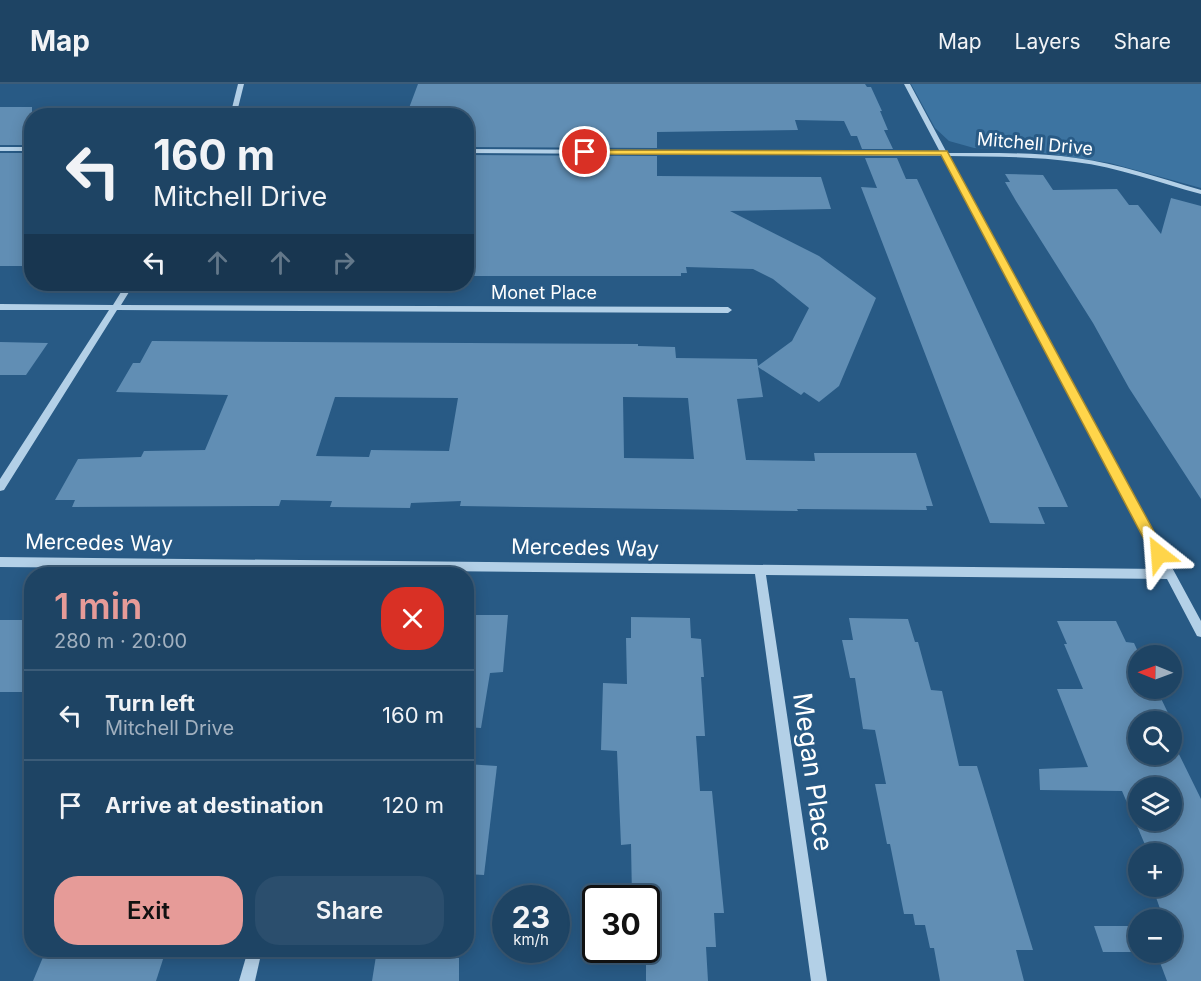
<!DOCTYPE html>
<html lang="en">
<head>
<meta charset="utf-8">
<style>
  :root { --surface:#1e4464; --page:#2b4e6d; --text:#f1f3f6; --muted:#a1b0bf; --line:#3c5c78; --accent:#e69b98 }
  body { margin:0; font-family:Inter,sans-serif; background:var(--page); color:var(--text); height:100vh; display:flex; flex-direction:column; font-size:22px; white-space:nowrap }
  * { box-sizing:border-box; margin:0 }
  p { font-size:20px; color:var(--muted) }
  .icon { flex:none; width:33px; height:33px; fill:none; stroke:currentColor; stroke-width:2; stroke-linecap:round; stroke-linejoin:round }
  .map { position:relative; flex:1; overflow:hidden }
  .panel { position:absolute; left:24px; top:483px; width:450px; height:390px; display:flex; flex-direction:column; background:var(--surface); border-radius:24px; box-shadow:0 3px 15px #0003,0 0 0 2px var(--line) }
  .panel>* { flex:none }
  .top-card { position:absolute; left:24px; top:24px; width:450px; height:183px; border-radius:24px; box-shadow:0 3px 15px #0003,0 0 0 2px var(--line); background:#1e4464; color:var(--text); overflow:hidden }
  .needle { width:39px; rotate:271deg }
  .controls { position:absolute; left:1128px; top:561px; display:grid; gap:12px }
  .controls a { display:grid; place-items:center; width:54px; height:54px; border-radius:50%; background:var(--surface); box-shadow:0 3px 15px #0003,0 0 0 2px var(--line); font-size:30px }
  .speed { position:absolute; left:492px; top:801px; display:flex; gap:12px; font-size:30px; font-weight:700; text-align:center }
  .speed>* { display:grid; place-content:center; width:78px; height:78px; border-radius:50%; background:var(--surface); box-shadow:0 3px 15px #0003,0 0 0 2px var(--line); line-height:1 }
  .speed small { font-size:15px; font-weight:400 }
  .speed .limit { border:3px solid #111; border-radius:9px; background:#fff; color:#111 }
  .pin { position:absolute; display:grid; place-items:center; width:51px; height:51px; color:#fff; margin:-26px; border:3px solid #fff; border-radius:50%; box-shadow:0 2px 6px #0007 }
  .me { position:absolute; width:66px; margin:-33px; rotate:332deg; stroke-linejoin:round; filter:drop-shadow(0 0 4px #0008) }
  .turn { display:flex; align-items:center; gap:21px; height:126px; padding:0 30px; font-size:27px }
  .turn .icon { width:78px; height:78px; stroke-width:2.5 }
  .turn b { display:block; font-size:42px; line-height:51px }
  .lanes { display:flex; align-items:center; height:57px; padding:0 30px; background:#0003; justify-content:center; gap:30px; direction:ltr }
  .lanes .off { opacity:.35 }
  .round { display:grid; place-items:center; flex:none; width:63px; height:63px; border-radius:24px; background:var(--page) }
  .headline { display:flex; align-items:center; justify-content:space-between; height:102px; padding:0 30px }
  h1 { font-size:36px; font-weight:600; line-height:45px; color:var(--accent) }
  .action { display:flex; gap:12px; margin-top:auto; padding:12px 30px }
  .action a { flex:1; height:69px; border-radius:24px; background:var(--accent); color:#111; font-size:24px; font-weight:600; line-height:69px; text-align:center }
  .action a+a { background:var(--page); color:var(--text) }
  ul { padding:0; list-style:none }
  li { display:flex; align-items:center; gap:18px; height:90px; padding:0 30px; border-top:2px solid var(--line) }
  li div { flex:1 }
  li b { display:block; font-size:22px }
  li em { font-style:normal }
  header { display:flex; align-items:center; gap:36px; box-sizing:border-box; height:84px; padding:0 30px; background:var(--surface); border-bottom:2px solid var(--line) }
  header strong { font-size:28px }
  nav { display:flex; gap:33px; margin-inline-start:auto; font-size:21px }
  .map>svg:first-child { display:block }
  .green { fill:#3d74a1 }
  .building { fill:#618eb4; fill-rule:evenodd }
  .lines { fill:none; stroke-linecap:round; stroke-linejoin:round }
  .minor { fill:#b3d0e7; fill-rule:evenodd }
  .route { fill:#ffd54a; stroke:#a68a30; stroke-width:1.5 }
  .labels { text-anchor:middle; stroke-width:6; stroke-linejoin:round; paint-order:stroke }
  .far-street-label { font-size:18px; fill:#fff; stroke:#285a85 }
  .street-label { font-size:21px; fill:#fff; stroke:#285a85 }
  .near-street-label { font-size:26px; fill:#fff; stroke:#285a85 }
</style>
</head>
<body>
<header>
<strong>Map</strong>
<nav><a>Map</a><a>Layers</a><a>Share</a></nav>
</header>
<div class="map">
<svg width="1201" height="897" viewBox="0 0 1201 897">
  <rect width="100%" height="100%" fill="#285a85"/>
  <polygon class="green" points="911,0 1201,0 1201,104 1110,79 1023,66 974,64 949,57 935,44"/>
  <g class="building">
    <polygon points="418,0 865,0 867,3 871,3 882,27 880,27 888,46 884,46 893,65 862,65 857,52 851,52 844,37 795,36 798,46 657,48 657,64 466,63 466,32 406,32"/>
    <rect x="0" y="23" width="32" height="38"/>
    <rect x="0" y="69" width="32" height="113"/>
    <path d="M 466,71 L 657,72 L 657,92 L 821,93 L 831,125 L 730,127 L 819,172 L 876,214 L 839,302 L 819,318 L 804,308 L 801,311 L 758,283 L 763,313 L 737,315 L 746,376 L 815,377 L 814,369 L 916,369 L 933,422 L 926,422 L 927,426 L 797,425 L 798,427 L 460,422 L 461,417 L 411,419 L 410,424 L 330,423 L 332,417 L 281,416 L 279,422 L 72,423 L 75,416 L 55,416 L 78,375 L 141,373 L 144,367 L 205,366 L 228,311 L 116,308 L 133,279 L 140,279 L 152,257 L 638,260 L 638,262 L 675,263 L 676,274 L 757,275 L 758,282 L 792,257 L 809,224 L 773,195 L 753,185 L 686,183 L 687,189 L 681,189 L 681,192 L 466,192 ZM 335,313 L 458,314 L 449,367 L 371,366 L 369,373 L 316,372 ZM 623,313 L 688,314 L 694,375 L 624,374 Z"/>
    <polygon points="865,74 897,74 906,95 917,95 1068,423 1038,423 1045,440 990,439 861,103 877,104"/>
    <polygon points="1005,90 1043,91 1053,106 1117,105 1129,121 1138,121 1161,150 1171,114 1201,122 1201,415 1129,304 1093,239 1016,117 1005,98 1010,98"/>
    <polygon points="0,258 48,259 26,291 0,291"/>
    <polygon points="466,531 508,531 503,588 490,589 481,644 466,643"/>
    <polygon points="631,533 690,534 691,554 701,555 704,593 701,593 705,652 696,652 700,707 712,707 724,829 714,829 716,863 706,863 708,897 646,897 646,814 632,814 631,760 621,761 617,667 601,666 603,599 627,600 626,554 631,554"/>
    <polygon points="849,534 908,535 915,558 918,558 931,606 942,607 959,682 977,682 1033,866 1016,866 1024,897 940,897 934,864 930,864 925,841 915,841 913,830 904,830 890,760 887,760 875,700 886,700 875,646 863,645 855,594 850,594 842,556 853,556"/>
    <rect x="0" y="536" width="32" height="72"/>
    <path d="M 1057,537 L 1116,537 L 1126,558 L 1134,559 L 1140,572 L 1138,604 L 1156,604 L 1181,656 L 1172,656 L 1172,638 L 1138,638 L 1138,670 L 1172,670 L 1172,656 L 1201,715 L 1201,897 L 1167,897 L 1156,868 L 1172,868 L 1172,836 L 1164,836 L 1152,802 L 1172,802 L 1172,770 L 1149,770 L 1122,707 L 1040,706 L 1039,685 L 1088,683 L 1057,605 L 1083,605 L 1064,560 L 1067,560 ZM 1138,704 L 1172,704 L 1172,736 L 1138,736 Z"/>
    <polygon points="466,680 497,682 484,791 466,790"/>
    <polygon points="1094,842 1138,842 1138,868 1103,868"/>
    <polygon points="46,866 166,866 156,897 33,897"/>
    <polygon points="376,872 459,874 459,897 372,897"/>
  </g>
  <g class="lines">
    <g class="minor">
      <polygon points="238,0 244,0 236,32 230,32"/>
      <path d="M 904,0 L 910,0 L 947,69 C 990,69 1033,68 1076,74 C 1119,80 1160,94 1201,106 L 1201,110 C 1159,99 1118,83 1075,78 C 1033,72 991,73 949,72 L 1201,537 L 1201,553 L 1197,552 L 1167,495 L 766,491 L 827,897 L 811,897 L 755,490 L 0,483 L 0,473 L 1162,485 L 943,72 L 466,69 L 466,65 L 940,68 Z"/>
      <rect x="0" y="63" width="32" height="4"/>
      <polygon points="126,200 134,200 121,221 728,223 732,226 728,229 117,226 4,406 0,407 0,395 109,226 0,226 0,220 113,221"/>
      <polygon points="248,866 262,866 255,897 239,897"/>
    </g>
  </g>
  <polygon class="route" points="582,66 947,67 1164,466 1166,470 1164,474 1154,474 941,71 585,70 582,69"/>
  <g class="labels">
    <g class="far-street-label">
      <text transform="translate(1035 60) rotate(5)" y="6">Mitchell Drive</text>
      <text x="544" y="215">Monet Place</text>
    </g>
    <g class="street-label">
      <text transform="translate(99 459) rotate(1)" y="7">Mercedes Way</text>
      <text transform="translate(585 464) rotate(1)" y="7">Mercedes Way</text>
    </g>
    <g class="near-street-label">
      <text transform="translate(813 688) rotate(82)" y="9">Megan Place</text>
    </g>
  </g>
</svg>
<div class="controls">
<a><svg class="needle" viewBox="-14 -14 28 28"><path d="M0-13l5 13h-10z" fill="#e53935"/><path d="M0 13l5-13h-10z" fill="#a1b0bf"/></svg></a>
<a><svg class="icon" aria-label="search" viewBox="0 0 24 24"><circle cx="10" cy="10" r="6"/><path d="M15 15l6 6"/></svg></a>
<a><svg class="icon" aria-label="layers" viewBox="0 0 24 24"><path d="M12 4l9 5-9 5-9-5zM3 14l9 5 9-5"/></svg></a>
<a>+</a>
<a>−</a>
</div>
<div class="speed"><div>23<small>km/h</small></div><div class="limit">30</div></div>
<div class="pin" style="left:585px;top:68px;background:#d93025"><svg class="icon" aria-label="arrive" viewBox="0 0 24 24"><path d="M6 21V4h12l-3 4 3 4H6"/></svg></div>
<svg class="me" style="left:1159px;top:470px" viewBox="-20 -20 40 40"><path d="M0-17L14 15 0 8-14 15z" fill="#ffd54a" stroke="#fff" stroke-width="4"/></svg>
<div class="top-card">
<div class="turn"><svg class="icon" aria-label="left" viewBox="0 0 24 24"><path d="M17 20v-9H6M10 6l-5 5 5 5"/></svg><div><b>160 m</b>Mitchell Drive</div></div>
<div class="lanes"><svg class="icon" aria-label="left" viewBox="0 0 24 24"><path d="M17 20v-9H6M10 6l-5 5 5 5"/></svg><svg class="icon off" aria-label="ahead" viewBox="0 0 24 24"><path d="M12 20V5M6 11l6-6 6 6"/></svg><svg class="icon off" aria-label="ahead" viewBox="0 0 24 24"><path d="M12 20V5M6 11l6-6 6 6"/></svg><svg class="icon off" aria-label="right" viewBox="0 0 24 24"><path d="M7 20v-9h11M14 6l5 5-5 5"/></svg></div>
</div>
<section class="panel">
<div class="headline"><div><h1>1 min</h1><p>280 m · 20:00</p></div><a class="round" style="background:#d93025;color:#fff"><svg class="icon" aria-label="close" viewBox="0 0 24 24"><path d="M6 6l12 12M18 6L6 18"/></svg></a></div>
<ul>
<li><svg class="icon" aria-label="left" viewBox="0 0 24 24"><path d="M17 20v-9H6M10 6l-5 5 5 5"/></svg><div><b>Turn left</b><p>Mitchell Drive</p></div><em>160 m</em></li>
<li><svg class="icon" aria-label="arrive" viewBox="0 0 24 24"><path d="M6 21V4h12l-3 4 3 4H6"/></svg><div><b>Arrive at destination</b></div><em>120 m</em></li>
</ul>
<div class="action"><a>Exit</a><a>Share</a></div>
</section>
</div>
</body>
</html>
